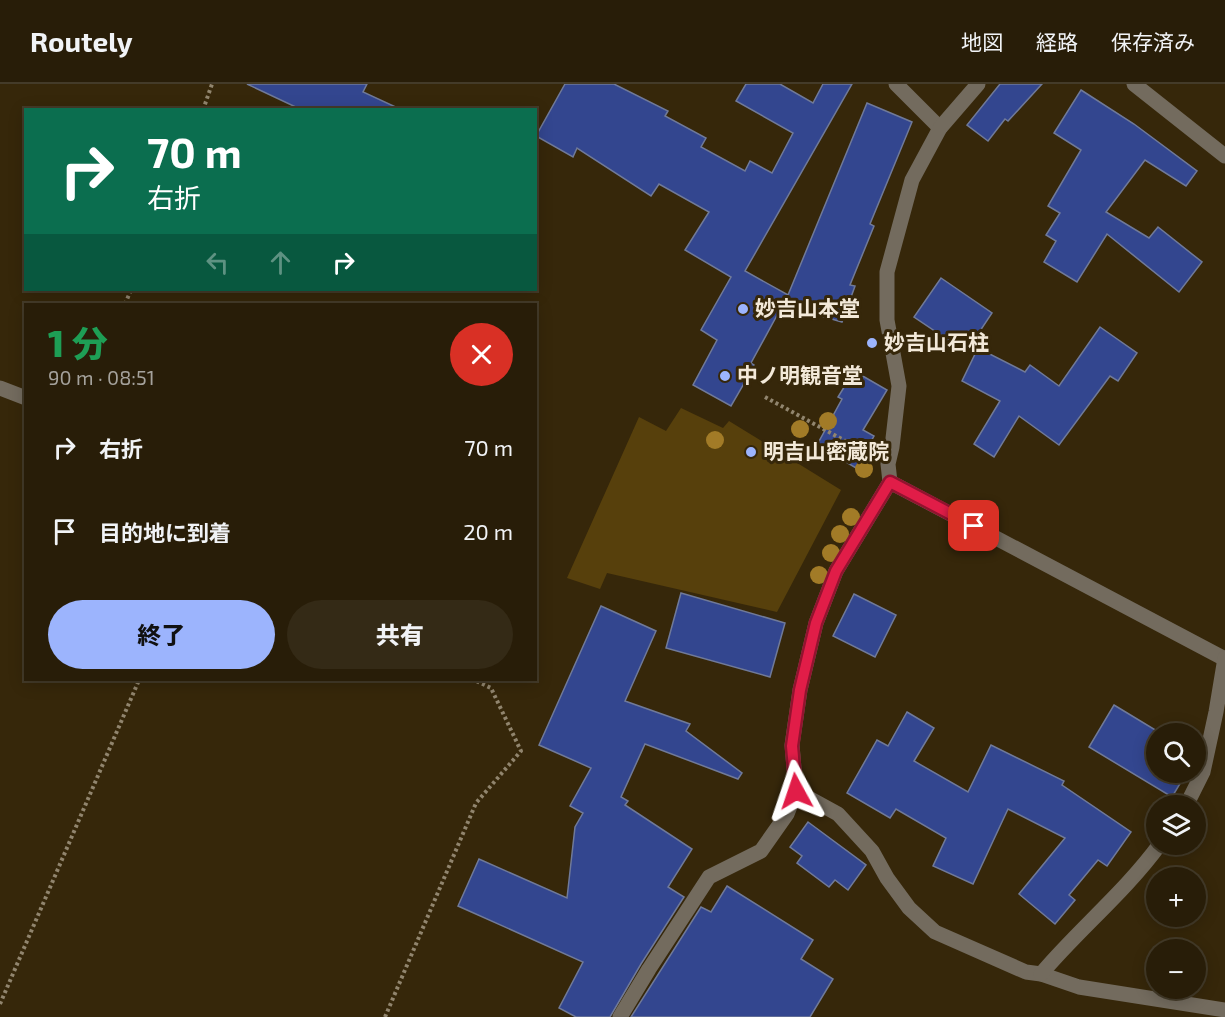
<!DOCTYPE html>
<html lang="ja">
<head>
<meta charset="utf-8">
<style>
  :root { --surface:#281d08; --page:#342a16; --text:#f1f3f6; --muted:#a5a29c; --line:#443b29; --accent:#9cb4fd }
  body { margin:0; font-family:"Exo 2","Noto Sans JP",sans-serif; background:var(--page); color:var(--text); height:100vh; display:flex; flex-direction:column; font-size:22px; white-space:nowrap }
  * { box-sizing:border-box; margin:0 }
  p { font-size:20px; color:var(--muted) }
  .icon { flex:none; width:33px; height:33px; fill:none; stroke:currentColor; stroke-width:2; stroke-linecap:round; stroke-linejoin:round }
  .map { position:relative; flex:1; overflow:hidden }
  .sheet { position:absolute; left:24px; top:219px; width:513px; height:378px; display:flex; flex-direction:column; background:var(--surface); border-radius:0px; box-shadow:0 3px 15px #0003,0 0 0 2px var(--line) }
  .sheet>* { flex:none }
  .top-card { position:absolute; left:24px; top:24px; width:513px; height:183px; border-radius:0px; box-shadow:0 3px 15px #0003,0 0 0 2px var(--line); background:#0b6e4f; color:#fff; overflow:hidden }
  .fabs { position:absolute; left:1146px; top:639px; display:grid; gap:12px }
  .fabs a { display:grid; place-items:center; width:60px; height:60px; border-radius:50%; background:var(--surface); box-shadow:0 3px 15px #0003,0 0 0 2px var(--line); font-size:30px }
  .pin { position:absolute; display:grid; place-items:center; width:51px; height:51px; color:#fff; margin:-26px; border-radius:12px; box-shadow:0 3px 9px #0006 }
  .me { position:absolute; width:66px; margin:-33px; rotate:355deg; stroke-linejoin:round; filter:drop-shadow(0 0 4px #0008) }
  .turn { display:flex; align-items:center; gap:21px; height:126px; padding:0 24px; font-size:27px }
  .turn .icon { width:78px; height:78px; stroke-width:2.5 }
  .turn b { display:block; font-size:42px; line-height:51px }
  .lanes { display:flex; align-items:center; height:57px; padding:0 24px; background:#0003; justify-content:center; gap:30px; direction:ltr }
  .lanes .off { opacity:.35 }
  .round { display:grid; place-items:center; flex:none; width:63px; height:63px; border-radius:32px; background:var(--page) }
  .summary { display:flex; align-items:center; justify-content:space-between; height:102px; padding:0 24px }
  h1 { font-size:36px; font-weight:800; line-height:45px; color:#1e9e55 }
  .cta { display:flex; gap:12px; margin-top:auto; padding:12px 24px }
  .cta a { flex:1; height:69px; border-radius:36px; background:var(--accent); color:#111; font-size:24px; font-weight:800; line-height:69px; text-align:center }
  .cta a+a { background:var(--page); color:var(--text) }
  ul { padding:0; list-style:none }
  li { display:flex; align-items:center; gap:18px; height:84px; padding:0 24px }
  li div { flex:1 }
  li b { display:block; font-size:22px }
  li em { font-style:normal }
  header { display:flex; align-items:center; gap:36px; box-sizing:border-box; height:84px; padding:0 30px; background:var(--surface); border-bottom:2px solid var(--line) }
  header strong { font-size:28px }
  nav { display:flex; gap:33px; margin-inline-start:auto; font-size:21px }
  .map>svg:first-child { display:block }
  .green { fill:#57400c }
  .building { fill:#33468f; stroke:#707a99; stroke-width:1.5 }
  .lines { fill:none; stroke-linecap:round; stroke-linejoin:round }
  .path { stroke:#91856e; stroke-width:4; stroke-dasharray:3 3; stroke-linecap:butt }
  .street { stroke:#736b5e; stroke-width:15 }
  .tree { fill:#a27b27 }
  .route-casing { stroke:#92132f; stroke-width:15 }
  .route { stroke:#e11d48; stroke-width:10 }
  .poi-dot { fill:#9cb4fd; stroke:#36270a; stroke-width:2 }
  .labels { text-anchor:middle; stroke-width:6; stroke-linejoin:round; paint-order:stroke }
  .poi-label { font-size:21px; font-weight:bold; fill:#f3e9d9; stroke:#36270a; text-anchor:start }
</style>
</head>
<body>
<header>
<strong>Routely</strong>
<nav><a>地図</a><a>経路</a><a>保存済み</a></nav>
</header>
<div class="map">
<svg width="1225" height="933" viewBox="0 0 1225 933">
  <rect width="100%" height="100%" fill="#36270a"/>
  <polygon class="green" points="681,324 723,344 729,337 841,406 777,528 607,489 600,505 567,494 639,333 666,347"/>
  <g class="building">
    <polygon points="247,0 367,0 363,8 402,26 302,26"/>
    <polygon points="565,0 614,0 668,27 665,32 706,54 701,63 745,87 750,77 772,89 793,49 736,17 746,0 780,0 813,19 823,0 852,0 745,187 788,211 867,19 912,38 870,140 874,142 850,201 855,202 842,238 784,221 787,213 751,279 754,281 749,291 731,322 693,301 717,256 701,246 731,193 685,166 709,128 659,100 651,112 577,64 573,73 536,52"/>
    <polygon points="1000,0 1042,0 1008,37 1005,35 988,57 967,41"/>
    <polygon points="1081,6 1134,40 1197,87 1186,102 1145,76 1106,128 1149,154 1158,143 1202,178 1179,208 1107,150 1077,198 1044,178 1056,157 1046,151 1060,129 1048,122 1081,66 1054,49"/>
    <polygon points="941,194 992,229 966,268 914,233"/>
    <polygon points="1100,243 1137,269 1118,297 1110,292 1059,361 1019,332 994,373 974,360 1000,317 962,297 978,264 1025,288 1030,281 1059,302"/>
    <polygon points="854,287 887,306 863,346 874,352 856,384 817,361 842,315 838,313"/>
    <polygon points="681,509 785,539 770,593 666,564"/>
    <polygon points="854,510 896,531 875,573 833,552"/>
    <polygon points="601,522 656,547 625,617 690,640 686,647 742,689 738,695 645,660 621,713 628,717 625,721 692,765 668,803 684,813 641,880 610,933 576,933 559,924 583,878 458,822 479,775 567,814 575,743 583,729 570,722 591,684 539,661"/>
    <polygon points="1114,621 1162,650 1156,650 1156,688 1187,688 1172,713 1089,663"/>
    <polygon points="907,628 934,644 914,677 968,708 991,661 1064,697 1062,701 1131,748 1107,782 1098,776 1069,811 1075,816 1055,840 1019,810 1065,754 1008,725 973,800 933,782 946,754 896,725 890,734 847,709 877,656 888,662"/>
    <polygon points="808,738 866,781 848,806 835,796 829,803 797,779 802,772 790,763"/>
    <polygon points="727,802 813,856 801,875 833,895 810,933 631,933 701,823 711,828"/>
  </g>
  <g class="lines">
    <g class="path">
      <polyline points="203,26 212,0"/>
      <polyline points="125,220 131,206"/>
      <polyline points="765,313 869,370"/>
      <polyline points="0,920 139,596"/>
      <polyline points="385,933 476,719 521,667 491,604 474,596"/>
    </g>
    <g class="street">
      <polyline points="896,0 940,44"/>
      <polyline points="978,0 940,44 912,96 887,188 887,236 899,302 892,363 888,380 890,398 836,487 816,539 800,606 792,661 796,707 838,730 872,767 887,794 909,824 935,848 1026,888 1041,890 1079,903 1225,926"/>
      <polyline points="1134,0 1225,72"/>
      <polyline points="0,304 26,314"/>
      <polyline points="890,398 1225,575"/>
      <polyline points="1186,722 1203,688 1216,628 1225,574"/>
      <path d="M 1041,890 C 1079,845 1125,808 1160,760"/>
      <polyline points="620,933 649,885 709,793 761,767 787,730 796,707"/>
    </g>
  </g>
  <g class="tree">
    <circle cx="828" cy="337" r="9"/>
    <circle cx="800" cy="345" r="9"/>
    <circle cx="715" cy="356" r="9"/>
    <circle cx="864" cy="385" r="9"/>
    <circle cx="851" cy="433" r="9"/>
    <circle cx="840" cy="450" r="9"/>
    <circle cx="831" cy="469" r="9"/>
    <circle cx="819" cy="491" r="9"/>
  </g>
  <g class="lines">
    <defs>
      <polyline id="route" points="796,707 792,662 800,606 816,539 836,487 890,398 974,442"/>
    </defs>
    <use href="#route" class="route-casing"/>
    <use href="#route" class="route"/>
  </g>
  <g class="poi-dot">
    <circle cx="743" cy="225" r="6"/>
    <circle cx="872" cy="259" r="6"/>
    <circle cx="725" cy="292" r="6"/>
    <circle cx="751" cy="368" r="6"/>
  </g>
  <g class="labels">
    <g class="poi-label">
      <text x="755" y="232">妙吉山本堂</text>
      <text x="884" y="266">妙吉山石柱</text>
      <text x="737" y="299">中ノ明観音堂</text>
      <text x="763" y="375">明吉山密蔵院</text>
    </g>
  </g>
</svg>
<div class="fabs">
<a><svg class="icon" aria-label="search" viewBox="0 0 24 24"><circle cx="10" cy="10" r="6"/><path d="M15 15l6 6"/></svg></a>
<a><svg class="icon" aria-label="layers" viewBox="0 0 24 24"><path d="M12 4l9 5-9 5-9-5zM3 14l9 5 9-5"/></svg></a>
<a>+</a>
<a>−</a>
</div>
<div class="pin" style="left:974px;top:442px;background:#d93025"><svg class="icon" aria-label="arrive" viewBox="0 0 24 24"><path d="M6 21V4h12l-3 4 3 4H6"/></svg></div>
<svg class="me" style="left:796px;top:707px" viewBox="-20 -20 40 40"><path d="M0-17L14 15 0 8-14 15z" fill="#e11d48" stroke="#fff" stroke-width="4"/></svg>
<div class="top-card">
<div class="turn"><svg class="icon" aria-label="right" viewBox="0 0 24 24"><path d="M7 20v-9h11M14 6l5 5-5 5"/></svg><div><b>70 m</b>右折</div></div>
<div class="lanes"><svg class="icon off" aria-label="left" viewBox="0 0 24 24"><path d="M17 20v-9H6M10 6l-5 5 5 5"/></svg><svg class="icon off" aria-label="ahead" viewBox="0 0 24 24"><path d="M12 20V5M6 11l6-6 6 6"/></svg><svg class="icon" aria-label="right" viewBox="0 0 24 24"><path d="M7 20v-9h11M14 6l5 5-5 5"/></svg></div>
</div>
<section class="sheet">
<div class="summary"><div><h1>1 分</h1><p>90 m · 08:51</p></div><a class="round" style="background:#d93025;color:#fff"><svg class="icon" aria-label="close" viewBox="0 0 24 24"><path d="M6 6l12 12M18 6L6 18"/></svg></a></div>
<ul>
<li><svg class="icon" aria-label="right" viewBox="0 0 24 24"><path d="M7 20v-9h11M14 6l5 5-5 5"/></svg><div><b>右折</b></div><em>70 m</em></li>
<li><svg class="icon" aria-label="arrive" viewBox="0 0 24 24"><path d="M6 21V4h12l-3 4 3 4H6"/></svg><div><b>目的地に到着</b></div><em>20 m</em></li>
</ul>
<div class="cta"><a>終了</a><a>共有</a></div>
</section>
</div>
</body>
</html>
